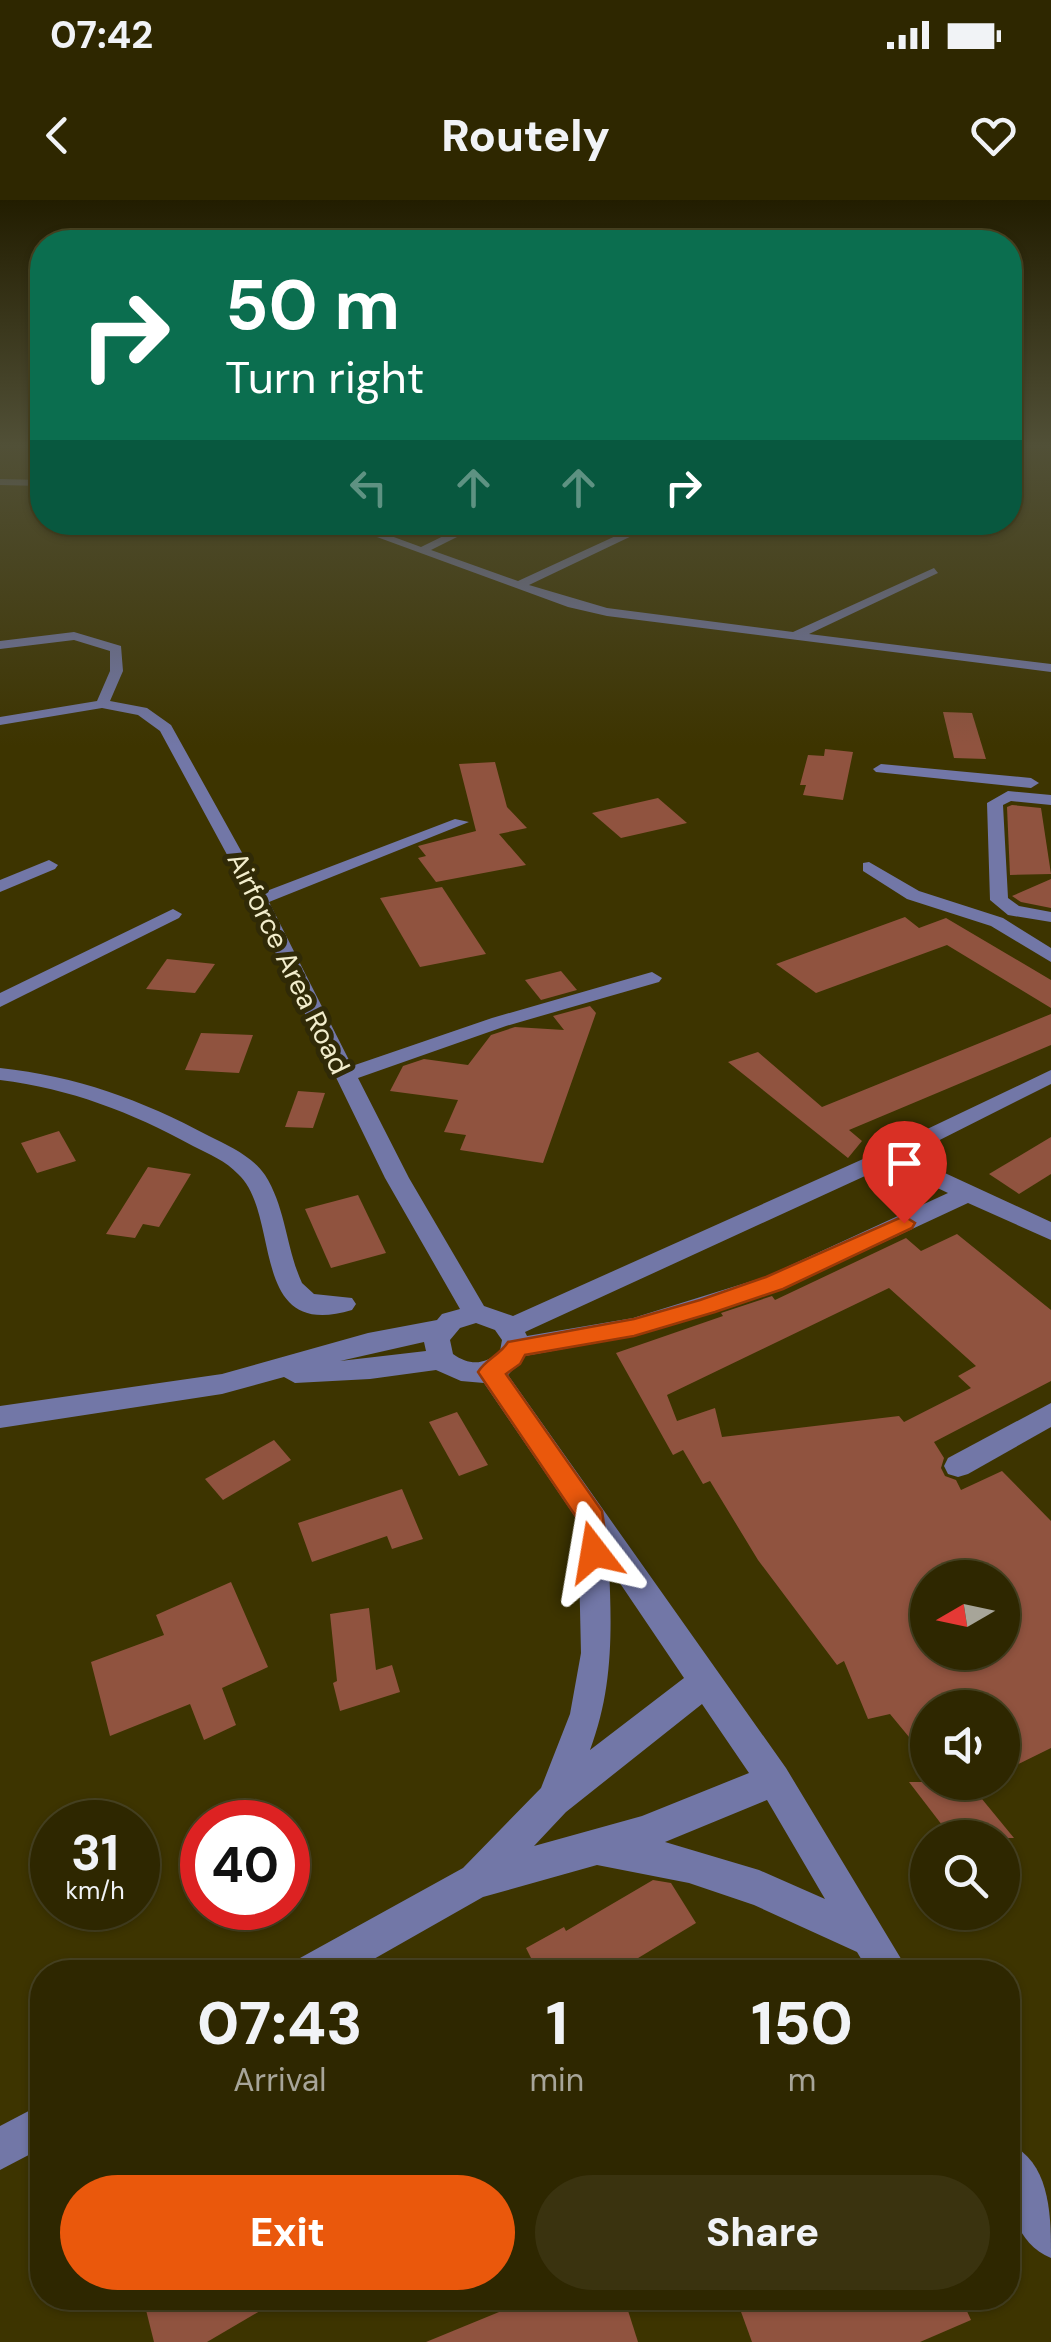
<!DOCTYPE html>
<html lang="en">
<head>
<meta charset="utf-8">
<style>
  :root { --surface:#2e2700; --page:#3a330f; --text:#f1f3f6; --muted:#a7a599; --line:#494422; --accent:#ea580c }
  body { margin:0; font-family:"DM Sans",sans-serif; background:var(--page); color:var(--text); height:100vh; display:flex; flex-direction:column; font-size:38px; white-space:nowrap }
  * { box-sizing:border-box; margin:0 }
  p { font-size:32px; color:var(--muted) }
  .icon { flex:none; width:55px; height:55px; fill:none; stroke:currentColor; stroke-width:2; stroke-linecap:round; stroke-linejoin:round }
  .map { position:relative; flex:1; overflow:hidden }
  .panel { position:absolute; left:30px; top:1760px; width:990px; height:350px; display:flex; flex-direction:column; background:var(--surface); border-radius:40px; box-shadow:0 2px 8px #0004,0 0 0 2px var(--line) }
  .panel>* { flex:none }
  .banner { position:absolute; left:30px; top:30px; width:992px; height:305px; border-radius:40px; box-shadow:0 2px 8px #0004,0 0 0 2px var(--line); background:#0b6e4f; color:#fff; overflow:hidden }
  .needle { width:65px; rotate:261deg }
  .tools { position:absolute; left:910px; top:1360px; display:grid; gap:20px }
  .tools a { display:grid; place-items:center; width:110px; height:110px; border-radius:50%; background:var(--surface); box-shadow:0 2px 8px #0004,0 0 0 2px var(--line); font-size:50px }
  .speed { position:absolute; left:30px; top:1600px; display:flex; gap:20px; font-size:50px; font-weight:700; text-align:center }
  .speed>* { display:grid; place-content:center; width:130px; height:130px; border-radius:50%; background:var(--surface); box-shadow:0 2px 8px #0004,0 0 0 2px var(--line); line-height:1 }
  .speed small { font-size:25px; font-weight:400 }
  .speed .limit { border:15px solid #d22; background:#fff; color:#111 }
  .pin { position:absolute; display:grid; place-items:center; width:85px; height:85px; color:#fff; margin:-102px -42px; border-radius:50% 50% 50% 0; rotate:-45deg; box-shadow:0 0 10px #0007 }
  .pin .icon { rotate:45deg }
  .me { position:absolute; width:110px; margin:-55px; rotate:346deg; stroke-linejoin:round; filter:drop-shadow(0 0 8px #0008) }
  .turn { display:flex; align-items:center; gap:35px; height:210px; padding:0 30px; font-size:45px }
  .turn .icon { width:130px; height:130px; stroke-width:2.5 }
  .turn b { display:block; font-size:70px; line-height:85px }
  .lanes { display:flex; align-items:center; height:95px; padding:0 30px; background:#0003; justify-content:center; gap:50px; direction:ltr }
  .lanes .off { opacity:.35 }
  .eta { display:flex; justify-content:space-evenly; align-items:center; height:170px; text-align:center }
  .eta b { font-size:60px; font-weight:800; line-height:70px }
  .cta { display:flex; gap:20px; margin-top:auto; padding:20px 30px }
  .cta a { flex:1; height:115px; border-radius:60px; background:var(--accent); color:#fff; font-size:40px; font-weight:800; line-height:115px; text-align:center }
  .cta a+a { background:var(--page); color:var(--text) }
  .status { display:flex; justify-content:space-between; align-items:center; height:70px; padding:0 50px; background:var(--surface); direction:ltr }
  .status svg { height:28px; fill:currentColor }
  header { display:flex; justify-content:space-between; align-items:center; height:130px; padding:0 30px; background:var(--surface); font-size:45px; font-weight:800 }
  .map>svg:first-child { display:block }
  .building { fill:#90533f; fill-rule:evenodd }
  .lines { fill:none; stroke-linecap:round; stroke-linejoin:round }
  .minor { fill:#7277a7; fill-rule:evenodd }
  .route { fill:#ea580c; stroke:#983908; stroke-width:2.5 }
  .labels { text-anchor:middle; stroke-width:10; stroke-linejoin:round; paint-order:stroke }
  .far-street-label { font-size:28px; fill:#f2edcc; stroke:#302a07 }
</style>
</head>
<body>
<div class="status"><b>07:42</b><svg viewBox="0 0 49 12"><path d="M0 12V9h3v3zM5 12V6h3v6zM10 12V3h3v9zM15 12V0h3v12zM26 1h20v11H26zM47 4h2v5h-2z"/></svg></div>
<header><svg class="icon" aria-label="back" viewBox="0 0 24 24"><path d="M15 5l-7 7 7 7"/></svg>Routely<svg class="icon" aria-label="heart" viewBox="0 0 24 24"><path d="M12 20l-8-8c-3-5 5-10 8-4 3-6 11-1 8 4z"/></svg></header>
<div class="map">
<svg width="1051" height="2142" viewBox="0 0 1051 2142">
  <rect width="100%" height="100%" fill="#3d3400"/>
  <g class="building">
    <polygon points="943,512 972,513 986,559 954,558"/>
    <polygon points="825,549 853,552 843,600 803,595 806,585 800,585 808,555 824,556"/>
    <polygon points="495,562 507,607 527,628 499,634 526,665 436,682 418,658 426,656 418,646 476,631 459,564"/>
    <polygon points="658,598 687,623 621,638 592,613"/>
    <polygon points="1012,605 1041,608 1051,674 1010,675 1007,607"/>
    <polygon points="1051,679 1051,708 1021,702 1012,696"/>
    <polygon points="442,687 486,754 420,767 380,698"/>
    <polygon points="905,717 919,728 946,718 1051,780 1051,808 947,745 816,793 776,764"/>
    <polygon points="167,759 215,764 195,793 146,789"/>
    <polygon points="561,771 577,790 541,800 525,780"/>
    <polygon points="590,806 596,813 543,963 460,950 466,935 444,932 458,900 390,891 403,866 424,859 468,865 491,835 515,827 564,830 553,816"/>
    <polygon points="1051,814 1051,845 849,930 862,941 848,958 728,862 758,852 822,907"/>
    <polygon points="201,833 253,835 239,873 185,870"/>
    <polygon points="298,891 325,893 313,928 285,927"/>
    <polygon points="59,931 76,961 37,973 21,943"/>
    <polygon points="1051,937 1051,974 1019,994 989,974"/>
    <polygon points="148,967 191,974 159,1027 143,1024 135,1038 106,1034"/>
    <polygon points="358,995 386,1053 331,1068 305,1009"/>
    <path d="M 957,1034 L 1051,1110 L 1051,1181 L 934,1242 L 944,1258 L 941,1268 L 945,1276 L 956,1280 L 961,1290 L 1002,1271 L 1051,1321 L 1051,1548 L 1002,1572 L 1002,1508 L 928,1508 L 928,1560 L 890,1514 L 868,1519 L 844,1461 L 837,1465 L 758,1360 L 710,1281 L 703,1284 L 683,1250 L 673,1255 L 616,1153 L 723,1116 L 721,1113 L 772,1096 L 775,1100 L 906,1038 L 921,1051 ZM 889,1088 L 976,1166 L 958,1176 L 971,1188 L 904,1222 L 899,1216 L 722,1237 L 715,1208 L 677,1221 L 667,1195 ZM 928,1378 L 1002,1378 L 1002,1452 L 928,1452 Z"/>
    <polygon points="457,1212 488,1265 459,1276 429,1222"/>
    <polygon points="274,1240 291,1260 223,1300 205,1279"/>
    <polygon points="402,1289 423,1339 392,1349 387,1336 312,1362 298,1323"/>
    <polygon points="231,1382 268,1467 222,1488 236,1525 204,1540 190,1504 110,1536 91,1462 164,1435 156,1415"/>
    <polygon points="369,1408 376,1470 392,1465 400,1492 340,1511 333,1483 337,1481 330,1414"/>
    <polygon points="909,1582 968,1582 1014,1638 952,1638"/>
    <polygon points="653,1680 671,1683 696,1723 615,1772 538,1772 526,1748 564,1727 566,1731"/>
    <polygon points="143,2098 282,2098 207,2142 154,2142"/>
    <polygon points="533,2098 624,2098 638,2142 426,2142"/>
    <polygon points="736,2098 961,2098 971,2120 920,2142 752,2142"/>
  </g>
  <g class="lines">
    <g class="minor">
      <polygon points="0,279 42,280 42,286 0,285"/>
      <polygon points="336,322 353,322 421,347 472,322 487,322 431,350 518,381 646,322 661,322 529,385 607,408 793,432 934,368 938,373 809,434 1051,464 1051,472 607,416 568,407"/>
      <path d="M 74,432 L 121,446 L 123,471 L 110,501 L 147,508 L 171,525 L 264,692 L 455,619 L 469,622 L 269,702 L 352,866 L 492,818 L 645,774 L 652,772 L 662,778 L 659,782 L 506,826 L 358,878 L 409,978 L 484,1106 L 513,1116 L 881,951 L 1051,870 L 1051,884 L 908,956 L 1051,1022 L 1051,1040 L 968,1003 L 783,1089 L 634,1136 L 525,1156 L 508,1175 L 786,1568 L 909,1772 L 869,1772 L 857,1752 L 754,1705 L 689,1683 L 597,1665 L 483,1697 L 351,1772 L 295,1772 L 300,1758 L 463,1668 L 541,1588 L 570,1514 L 581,1453 L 578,1321 L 484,1183 L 461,1181 L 436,1170 L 370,1179 L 295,1183 L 284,1177 L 222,1194 L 0,1228 L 0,1206 L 222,1174 L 368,1133 L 437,1120 L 442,1114 L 460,1109 L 385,978 L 231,662 L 160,531 L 138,515 L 102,508 L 0,525 L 0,517 L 97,501 L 110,471 L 110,451 L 74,440 L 0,449 L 0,441 ZM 889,965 L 948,993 L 765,1077 L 633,1118 L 527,1136 L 525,1132 ZM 476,1123 L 495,1130 L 502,1140 L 500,1151 C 485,1165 470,1166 453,1154 L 450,1140 L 460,1128 ZM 424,1142 L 426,1151 L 340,1161 ZM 609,1367 L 684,1478 L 590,1550 C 613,1489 612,1432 609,1367 ZM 702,1504 L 749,1573 L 642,1616 L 534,1646 L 566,1612 ZM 767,1600 L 825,1699 L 759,1670 L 665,1642 Z"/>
      <polygon points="881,564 1031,578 1039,583 1031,588 876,572 873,569"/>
      <polygon points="1008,591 1051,595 1051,605 1011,601 1003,605 1008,698 1019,706 1051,712 1051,722 1008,715 990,700 987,603"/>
      <polygon points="49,660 58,665 55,669 0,692 0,680"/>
      <polygon points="869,662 919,691 1003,718 1051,748 1051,762 991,726 907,699 863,671 863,663"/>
      <polygon points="173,709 182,714 179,718 0,807 0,793"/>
      <path d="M 0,868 C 76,876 142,900 209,936 C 229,946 252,956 265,975 C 286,1008 286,1048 302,1083 L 314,1094 L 352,1098 L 356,1104 L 352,1110 C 247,1142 282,1014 238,974 C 226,961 209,954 193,946 C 131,912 71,889 0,880 Z"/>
      <polygon points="1051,1203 1051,1227 968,1274 958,1277 948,1274 944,1266 948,1258"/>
      <polygon points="42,1904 42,1948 0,1970 0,1926"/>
      <path d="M 1008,1943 C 1051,1962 1051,2016 1051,2058 C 1007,2040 1005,1983 1008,1943 Z"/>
    </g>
  </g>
  <linearGradient id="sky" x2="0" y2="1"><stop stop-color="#221d00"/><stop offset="0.45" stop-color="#515037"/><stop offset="1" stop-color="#515037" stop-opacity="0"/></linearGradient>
  <rect width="1051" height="546" fill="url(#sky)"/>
  <path class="route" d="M 904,1016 L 915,1023 L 912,1028 L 783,1089 L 715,1112 L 634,1136 L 525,1155 L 520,1164 L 506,1174 L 602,1311 L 608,1352 L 604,1360 L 594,1363 L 585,1360 L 579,1321 L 482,1178 L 478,1172 C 486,1159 500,1155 508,1142 L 634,1119 L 700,1100 L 766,1077 Z"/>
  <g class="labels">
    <g class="far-street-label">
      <text transform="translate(289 763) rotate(64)" y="10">Airforce Area Road</text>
    </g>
  </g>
</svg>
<div class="tools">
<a><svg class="needle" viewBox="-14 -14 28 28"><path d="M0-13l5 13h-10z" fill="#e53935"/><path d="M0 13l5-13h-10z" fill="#a7a599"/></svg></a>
<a><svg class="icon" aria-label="sound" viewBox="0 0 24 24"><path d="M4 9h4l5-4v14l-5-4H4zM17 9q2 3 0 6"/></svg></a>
<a><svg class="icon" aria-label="search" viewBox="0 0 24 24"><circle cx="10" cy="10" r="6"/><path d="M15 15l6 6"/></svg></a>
</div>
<div class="speed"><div>31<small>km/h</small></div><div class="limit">40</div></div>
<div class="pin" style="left:904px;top:1023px;background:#d93025"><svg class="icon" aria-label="arrive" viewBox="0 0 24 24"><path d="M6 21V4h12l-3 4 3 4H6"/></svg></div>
<svg class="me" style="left:594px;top:1352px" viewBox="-20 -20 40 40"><path d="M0-17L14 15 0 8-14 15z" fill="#ea580c" stroke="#fff" stroke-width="4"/></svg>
<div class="banner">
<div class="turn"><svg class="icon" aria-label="right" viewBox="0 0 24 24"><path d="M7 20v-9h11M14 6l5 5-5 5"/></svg><div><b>50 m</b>Turn right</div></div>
<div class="lanes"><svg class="icon off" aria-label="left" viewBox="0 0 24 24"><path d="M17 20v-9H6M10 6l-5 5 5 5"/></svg><svg class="icon off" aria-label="ahead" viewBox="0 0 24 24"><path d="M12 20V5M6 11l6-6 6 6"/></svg><svg class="icon off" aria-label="ahead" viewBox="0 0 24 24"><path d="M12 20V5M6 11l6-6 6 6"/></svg><svg class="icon" aria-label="right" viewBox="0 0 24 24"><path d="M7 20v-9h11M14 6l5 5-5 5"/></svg></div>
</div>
<section class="panel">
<div class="eta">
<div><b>07:43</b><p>Arrival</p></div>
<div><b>1</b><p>min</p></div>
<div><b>150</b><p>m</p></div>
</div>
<div class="cta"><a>Exit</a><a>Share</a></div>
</section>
</div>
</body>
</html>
